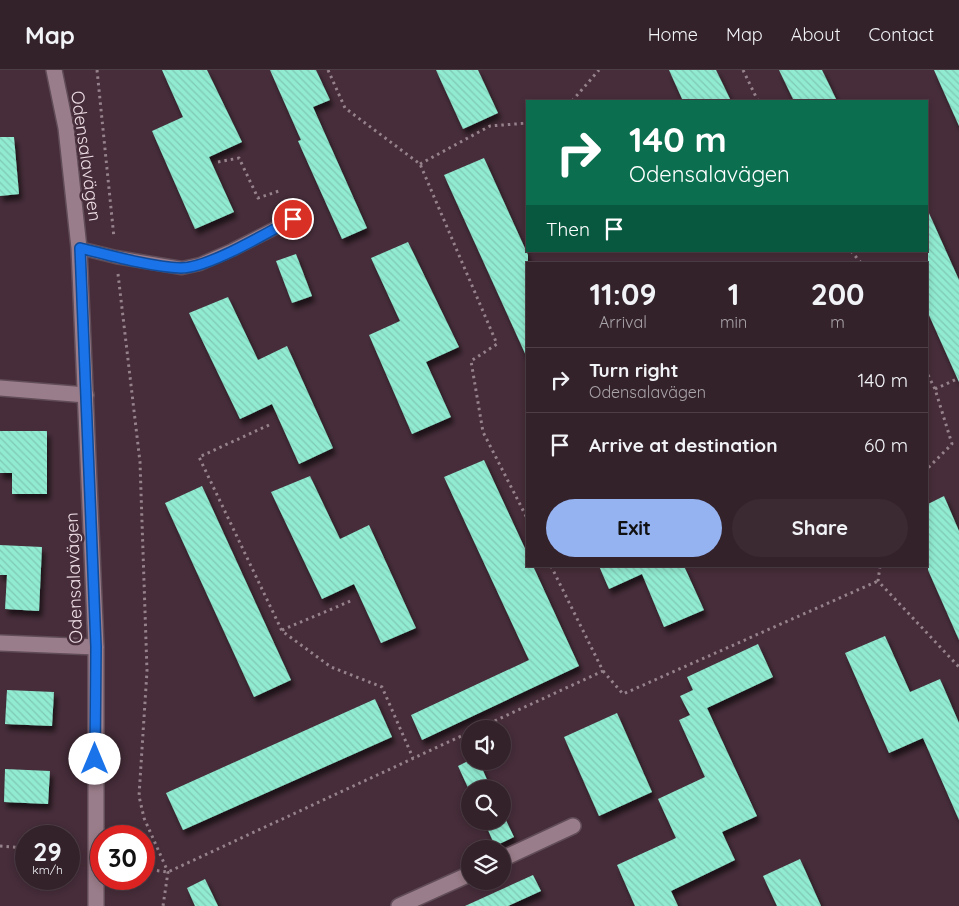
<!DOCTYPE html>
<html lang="en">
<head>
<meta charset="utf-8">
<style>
  :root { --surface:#34222b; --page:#3c2a33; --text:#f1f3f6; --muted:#a9a4a9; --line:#4e3f47; --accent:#95b2f1 }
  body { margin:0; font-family:Quicksand,sans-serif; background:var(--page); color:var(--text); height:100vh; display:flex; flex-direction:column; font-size:19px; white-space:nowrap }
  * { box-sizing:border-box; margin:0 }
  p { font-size:16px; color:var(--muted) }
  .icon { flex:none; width:28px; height:28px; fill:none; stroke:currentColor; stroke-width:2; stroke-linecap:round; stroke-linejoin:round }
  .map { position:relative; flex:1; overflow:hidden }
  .details { position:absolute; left:526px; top:192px; width:402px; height:305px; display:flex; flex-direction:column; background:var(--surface); border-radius:0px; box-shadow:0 2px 8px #0003,0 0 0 1px var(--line) }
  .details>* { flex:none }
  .top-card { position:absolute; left:526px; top:30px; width:402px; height:152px; border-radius:0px; box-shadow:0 2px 8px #0003,0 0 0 1px var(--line); background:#0b6e4f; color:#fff; overflow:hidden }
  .controls { position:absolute; left:461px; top:650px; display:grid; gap:10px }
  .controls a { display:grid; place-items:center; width:50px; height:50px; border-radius:50%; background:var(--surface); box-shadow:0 2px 8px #0003,0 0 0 1px var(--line); font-size:25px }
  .speed { position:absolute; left:15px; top:755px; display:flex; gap:10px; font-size:25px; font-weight:700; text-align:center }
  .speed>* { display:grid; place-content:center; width:65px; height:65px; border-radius:50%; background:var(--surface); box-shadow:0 2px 8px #0003,0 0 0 1px var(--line); line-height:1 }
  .speed small { font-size:12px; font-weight:400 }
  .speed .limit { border:8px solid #d22; background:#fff; color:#111 }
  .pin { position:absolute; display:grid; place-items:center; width:42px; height:42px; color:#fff; margin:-21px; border:2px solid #fff; border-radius:50%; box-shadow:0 1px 5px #0007 }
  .me { position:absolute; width:55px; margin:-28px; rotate:0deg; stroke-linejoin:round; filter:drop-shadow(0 0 4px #0008) }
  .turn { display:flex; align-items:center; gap:18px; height:105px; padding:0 20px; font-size:22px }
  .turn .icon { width:65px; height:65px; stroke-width:2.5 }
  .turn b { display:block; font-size:35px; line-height:42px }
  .then { display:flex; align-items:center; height:48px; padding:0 20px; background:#0003; gap:10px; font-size:19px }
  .eta { display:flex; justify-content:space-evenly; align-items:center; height:85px; text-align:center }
  .eta b { font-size:30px; font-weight:800; line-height:35px }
  .action { display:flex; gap:10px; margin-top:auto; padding:10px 20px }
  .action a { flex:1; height:58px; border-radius:30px; background:var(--accent); color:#111; font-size:20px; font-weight:800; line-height:58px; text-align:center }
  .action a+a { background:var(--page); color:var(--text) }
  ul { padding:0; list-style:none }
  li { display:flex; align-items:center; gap:15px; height:65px; padding:0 20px; border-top:1px solid var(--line) }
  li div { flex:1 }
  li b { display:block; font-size:19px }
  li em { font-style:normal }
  header { display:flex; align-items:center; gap:30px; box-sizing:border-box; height:70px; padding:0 25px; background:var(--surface); border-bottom:1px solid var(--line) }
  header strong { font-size:24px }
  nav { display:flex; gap:28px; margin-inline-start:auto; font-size:18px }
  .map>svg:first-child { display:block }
  .building { fill:url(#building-back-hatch); filter:url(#shadow) }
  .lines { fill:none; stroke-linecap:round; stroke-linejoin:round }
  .service-casing { stroke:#614d57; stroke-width:15 }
  .minor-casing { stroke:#614d57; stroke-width:18 }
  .path { stroke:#96828b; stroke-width:3; stroke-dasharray:2.5 4; stroke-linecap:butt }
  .service { stroke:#9a7d8a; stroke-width:12 }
  .minor { stroke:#9a7d8a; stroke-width:15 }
  .route-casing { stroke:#114b97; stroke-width:12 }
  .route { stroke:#1a73e8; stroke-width:9 }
  .labels { text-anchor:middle; stroke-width:5; stroke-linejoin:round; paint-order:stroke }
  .street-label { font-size:18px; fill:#eddde4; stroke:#462d39 }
</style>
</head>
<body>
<header>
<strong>Map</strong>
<nav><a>Home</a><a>Map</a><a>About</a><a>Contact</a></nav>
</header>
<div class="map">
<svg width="959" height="836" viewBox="0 0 959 836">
  <defs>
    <pattern id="building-back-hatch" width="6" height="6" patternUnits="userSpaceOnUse" patternTransform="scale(1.25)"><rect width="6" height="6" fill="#90ebd0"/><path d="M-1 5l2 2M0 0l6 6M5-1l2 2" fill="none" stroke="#81c9b4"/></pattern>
    <filter id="shadow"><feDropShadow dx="3" dy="5.5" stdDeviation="2.5" flood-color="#0009"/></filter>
  </defs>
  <rect width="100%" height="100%" fill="#462d39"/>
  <g class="building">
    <polygon points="162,0 207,0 242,72 209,87 234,142 195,159 152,61 183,47"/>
    <polygon points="270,0 316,0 330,30 313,37 367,158 342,169 298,71 301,70"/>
    <polygon points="436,0 478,0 498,43 463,59"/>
    <polygon points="669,0 716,0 731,31 683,31"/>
    <polygon points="779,0 822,0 837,31 794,31"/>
    <polygon points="934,0 959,0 959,56"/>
    <polygon points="0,67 14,67 19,124 0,126"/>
    <polygon points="484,88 528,185 528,290 444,105"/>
    <polygon points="928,141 959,210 959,312 928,243"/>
    <polygon points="408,172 459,277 426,292 451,347 412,364 369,265 400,251 371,188"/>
    <polygon points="296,184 312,226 292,233 276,191"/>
    <polygon points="228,227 258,290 287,276 333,378 299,394 272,334 240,349 189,243"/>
    <polygon points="0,361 47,361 47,424 12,424 12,403 0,403"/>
    <polygon points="484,390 528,485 528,496 533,496 579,596 422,670 411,645 529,590 444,407"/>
    <polygon points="310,406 340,469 369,455 416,558 381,573 354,514 322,529 271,422"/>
    <polygon points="202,416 291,610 254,627 165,433"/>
    <polygon points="944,426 959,461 959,570 928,500 928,434"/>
    <polygon points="0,475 42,477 39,541 5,539 7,505 0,505"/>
    <polygon points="599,496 684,496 704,540 664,557 642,504 609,519"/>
    <polygon points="885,566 910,622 940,609 959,653 959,750 923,668 889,683 845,583"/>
    <polygon points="758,574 773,607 707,638 757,746 722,762 735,790 671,821 678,836 635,836 617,795 676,768 658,729 705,707 679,650 690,645 680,626 693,620 687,607"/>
    <polygon points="7,620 54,622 52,656 5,654"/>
    <polygon points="375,629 392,667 183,760 166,723"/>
    <polygon points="617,643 652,722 599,746 564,667"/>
    <polygon points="470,690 479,691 491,719 470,719 470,722 458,696"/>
    <polygon points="5,699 50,701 48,734 4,732"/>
    <polygon points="502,742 514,767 495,776 484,751 502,751"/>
    <polygon points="800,789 821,836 777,836 763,806"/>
    <polygon points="533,805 541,821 508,836 465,836"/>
    <polygon points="205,809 218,836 195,836 187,818"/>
  </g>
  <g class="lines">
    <defs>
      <polyline id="service" points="79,178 116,187 182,198 200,194 232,180 293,149"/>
      <g id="minor">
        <polyline points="54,0 66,58 79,178 96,577 96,836"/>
        <polyline points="0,318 86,325"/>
        <polyline points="0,573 96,577"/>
        <polyline points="502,789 573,756"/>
        <polyline points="399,836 470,804"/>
      </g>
    </defs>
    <use href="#service" class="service-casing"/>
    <use href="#minor" class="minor-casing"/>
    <g class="path">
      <polyline points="97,0 114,168"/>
      <polyline points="328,0 345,38 420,94 497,274 471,291 483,362 528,450"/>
      <polyline points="743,0 758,31"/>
      <polyline points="572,31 599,0"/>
      <polyline points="218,92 239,88 258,128 279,121"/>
      <polyline points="420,94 490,56 528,53"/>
      <polyline points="851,181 862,194"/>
      <polyline points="118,204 140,392 147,601 139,726 144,748 168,802 163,836"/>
      <polyline points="928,305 935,319 952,374 928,398"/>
      <polyline points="935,319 959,308"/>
      <polyline points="269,355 199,387 282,561 331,597 382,617 413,688"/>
      <polyline points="880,496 878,511 959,597"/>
      <polyline points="282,560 353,530"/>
      <polyline points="603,601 623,624 878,511"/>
      <polyline points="477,659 603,601 551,496"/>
      <polyline points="0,776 26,778"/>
      <polyline points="69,781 78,782"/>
      <polyline points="144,799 168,802 470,662"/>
    </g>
    <use href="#service" class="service"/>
    <use href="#minor" class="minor"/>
  </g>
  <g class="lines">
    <defs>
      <path id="route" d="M 95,689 L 96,577 L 80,178 C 108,185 152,197 181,198 C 209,198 266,163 293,149"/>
    </defs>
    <use href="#route" class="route-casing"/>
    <use href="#route" class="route"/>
  </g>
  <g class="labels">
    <g class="street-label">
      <text transform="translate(86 86) rotate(82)" y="6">Odensalavägen</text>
      <text transform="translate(74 508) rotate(-92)" y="6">Odensalavägen</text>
    </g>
  </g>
</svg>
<div class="controls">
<a><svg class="icon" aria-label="sound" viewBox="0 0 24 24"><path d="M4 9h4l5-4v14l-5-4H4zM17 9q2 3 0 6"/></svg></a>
<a><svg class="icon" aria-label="search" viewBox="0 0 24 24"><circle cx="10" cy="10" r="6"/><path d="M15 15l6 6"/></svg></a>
<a><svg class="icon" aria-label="layers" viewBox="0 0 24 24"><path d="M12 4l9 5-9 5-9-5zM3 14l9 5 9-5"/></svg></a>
</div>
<div class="speed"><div>29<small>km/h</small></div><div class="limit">30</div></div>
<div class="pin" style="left:293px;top:149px;background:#d93025"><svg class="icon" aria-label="arrive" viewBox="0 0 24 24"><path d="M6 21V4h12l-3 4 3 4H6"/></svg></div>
<svg class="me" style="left:95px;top:689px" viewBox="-20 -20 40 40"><circle r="19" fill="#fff"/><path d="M0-13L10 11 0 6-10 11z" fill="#1a73e8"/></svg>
<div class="top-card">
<div class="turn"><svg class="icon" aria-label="right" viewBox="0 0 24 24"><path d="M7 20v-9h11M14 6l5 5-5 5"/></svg><div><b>140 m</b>Odensalavägen</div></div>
<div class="then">Then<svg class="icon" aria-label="arrive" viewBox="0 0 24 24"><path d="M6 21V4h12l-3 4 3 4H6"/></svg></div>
</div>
<section class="details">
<div class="eta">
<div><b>11:09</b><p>Arrival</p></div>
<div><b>1</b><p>min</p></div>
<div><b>200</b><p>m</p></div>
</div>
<ul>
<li><svg class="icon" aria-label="right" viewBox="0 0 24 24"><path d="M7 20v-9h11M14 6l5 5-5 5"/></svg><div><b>Turn right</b><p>Odensalavägen</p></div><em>140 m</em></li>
<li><svg class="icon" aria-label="arrive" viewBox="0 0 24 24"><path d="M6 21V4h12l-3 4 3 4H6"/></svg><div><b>Arrive at destination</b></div><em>60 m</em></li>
</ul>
<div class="action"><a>Exit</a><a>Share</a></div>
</section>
</div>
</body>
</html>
